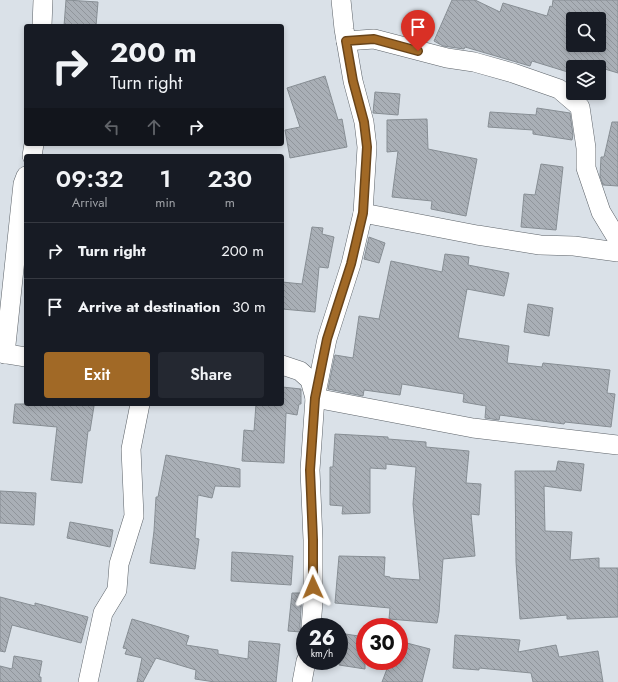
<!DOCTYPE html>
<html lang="en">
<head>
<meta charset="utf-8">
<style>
  :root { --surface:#171b24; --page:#242831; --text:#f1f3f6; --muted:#9ea1a6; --line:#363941; --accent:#a16926 }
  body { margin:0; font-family:Jost,sans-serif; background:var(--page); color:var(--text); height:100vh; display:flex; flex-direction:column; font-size:15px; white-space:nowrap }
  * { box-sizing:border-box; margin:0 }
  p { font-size:13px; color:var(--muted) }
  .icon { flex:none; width:22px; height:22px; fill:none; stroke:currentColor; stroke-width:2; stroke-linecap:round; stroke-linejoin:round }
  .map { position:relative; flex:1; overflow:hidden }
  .panel { position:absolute; left:24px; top:154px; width:260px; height:252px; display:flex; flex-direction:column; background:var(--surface); border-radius:4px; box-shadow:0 2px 6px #0003 }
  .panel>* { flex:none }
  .hud { position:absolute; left:24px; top:24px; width:260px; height:122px; border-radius:4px; box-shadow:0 2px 6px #0003; background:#171b24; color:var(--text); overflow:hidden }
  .buttons { position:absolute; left:566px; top:12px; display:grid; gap:8px }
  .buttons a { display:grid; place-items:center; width:40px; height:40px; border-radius:4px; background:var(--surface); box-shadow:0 2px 6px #0003; font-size:20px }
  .speed { position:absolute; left:296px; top:618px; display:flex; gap:8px; font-size:20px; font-weight:700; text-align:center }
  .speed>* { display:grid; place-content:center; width:52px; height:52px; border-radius:50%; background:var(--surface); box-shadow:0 2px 6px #0003; line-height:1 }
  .speed small { font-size:10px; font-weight:400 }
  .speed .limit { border:6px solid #d22; background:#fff; color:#111 }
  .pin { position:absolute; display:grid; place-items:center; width:34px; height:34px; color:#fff; margin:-41px -17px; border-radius:50% 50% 50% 0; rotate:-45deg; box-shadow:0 0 4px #0007 }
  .pin .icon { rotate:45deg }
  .me { position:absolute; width:44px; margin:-22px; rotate:359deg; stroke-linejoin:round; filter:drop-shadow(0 0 3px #0008) }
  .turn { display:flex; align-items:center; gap:14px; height:84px; padding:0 20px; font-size:18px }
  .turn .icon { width:52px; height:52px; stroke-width:2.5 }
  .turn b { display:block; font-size:28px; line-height:34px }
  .lanes { display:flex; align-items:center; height:38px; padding:0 20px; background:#0003; justify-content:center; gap:20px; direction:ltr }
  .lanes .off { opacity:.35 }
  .eta { display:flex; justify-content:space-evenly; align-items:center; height:68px; text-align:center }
  .eta b { font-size:24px; font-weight:600; line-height:28px }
  .primary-button { display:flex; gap:8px; margin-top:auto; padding:8px 20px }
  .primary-button a { flex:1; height:46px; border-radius:4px; background:var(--accent); color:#fff; font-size:16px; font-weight:600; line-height:46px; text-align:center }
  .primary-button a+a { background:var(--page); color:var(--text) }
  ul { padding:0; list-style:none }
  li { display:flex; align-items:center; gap:12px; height:56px; padding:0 20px; border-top:1px solid var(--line) }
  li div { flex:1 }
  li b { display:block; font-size:15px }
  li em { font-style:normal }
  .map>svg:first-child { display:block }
  .building { fill:url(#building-back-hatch); stroke:#878e94; fill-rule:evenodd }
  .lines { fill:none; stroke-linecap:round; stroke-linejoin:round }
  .street-casing { stroke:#5d6369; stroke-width:20 }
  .street { stroke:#fff; stroke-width:19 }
  .route-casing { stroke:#694419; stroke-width:10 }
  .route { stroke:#a16926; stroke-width:7 }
</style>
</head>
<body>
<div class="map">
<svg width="618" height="682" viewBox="0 0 618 682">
  <defs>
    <pattern id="building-back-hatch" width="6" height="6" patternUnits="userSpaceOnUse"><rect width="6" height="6" fill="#a9afb6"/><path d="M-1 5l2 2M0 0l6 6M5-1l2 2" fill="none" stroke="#90959b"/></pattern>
  </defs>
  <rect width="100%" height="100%" fill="#dae1e8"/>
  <g class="building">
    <polygon points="66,0 98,2 96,26 64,26"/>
    <path d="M 452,0 L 475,0 L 500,12 L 503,3 L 547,16 L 550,6 L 552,7 L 553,0 L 618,0 L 618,73 L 575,60 L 571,73 L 532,61 L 530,66 L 465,47 L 464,49 L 443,46 L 434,41 ZM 573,19 L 599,19 L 599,45 L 573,45 Z"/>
    <polygon points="325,76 338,120 342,119 347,147 290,158 285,130 300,127 287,88"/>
    <polygon points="375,92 400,94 398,115 373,113"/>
    <polygon points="537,108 570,113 573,135 572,140 533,134 533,130 488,127 490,112 536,115"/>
    <polygon points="427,119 428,149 477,159 466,216 431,209 432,201 392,197 398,151 387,152 387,120"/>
    <polygon points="612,122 618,122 618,186 603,185 600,176 601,157 604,157"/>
    <polygon points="541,164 563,167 556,230 521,227 524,194 535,195"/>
    <polygon points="312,227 323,228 322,234 334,237 328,268 319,267 315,312 282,309 282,282 302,284"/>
    <polygon points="369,237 385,243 379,263 364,259"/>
    <polygon points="445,254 469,257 468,265 509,273 504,296 467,289 458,338 509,346 507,363 542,367 543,363 610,370 607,393 615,394 611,427 565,422 564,424 500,415 499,420 485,418 486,406 463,402 464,394 402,384 400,395 364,390 363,396 328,389 335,355 353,358 359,316 379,319 391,261 442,272"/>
    <polygon points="528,304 553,308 549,336 524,332"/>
    <polygon points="282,387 301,389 301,404 299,404 297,415 286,413 284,463 242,461 244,430 254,431 256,404 282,404"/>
    <polygon points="15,404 79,404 94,406 90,431 88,431 82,483 51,480 57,427 13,423"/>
    <polygon points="335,434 388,437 388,439 426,442 426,447 469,451 466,483 481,484 479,515 471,514 475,556 443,559 439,612 437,623 389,619 390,608 335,603 339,556 385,557 384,576 390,577 390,578 420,580 413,504 416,467 386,464 386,469 370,468 370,513 342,514 343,506 330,505 330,467 333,467"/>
    <polygon points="166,455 240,469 240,487 215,486 212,498 198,495 195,538 199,539 195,569 150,563 154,531 156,497 158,497"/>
    <polygon points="558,461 584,464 581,491 544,486 545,531 572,532 570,560 599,558 599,568 618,568 618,617 567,619 567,615 520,619 516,562 515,471 556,471"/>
    <polygon points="0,491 36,493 34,525 0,523"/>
    <polygon points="70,522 113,530 110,547 67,538"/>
    <polygon points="232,552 293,556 291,585 231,581"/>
    <polygon points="292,593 302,593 300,626 301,632 288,631"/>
    <polygon points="0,597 35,606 35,603 88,617 81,643 12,625 5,652 0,651"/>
    <polygon points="132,619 189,636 186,645 218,650 218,654 248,659 249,641 280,644 276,682 215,682 195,679 196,670 156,658 143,682 137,682 142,658 125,654 127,649 123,648"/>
    <polygon points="339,633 365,637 365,669 339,665"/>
    <polygon points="455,635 520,640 518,652 556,645 559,657 598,651 603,682 533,682 531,673 479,668 479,670 453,668"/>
    <polygon points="399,641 430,649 422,682 382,682 390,661 399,661"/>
    <polygon points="14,656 42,661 39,677 41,677 41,682 0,682 0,666 12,669"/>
  </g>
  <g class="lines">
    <defs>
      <g id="street">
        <polyline points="42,26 43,0"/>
        <polyline points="346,41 374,39 447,58 474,62 513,73 559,89 580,107 586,148 586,168 601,212 618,240"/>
        <polyline points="32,156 34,144"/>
        <polyline points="363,213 477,235 540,245 574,246 618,252"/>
        <polyline points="0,353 26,357"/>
        <polyline points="5,354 23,184 26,176"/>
        <polyline points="282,365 300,371 310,380 315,398 473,428 618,445"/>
        <polyline points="311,627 313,602 313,540 310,470 315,398 327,339 351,264 363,213 367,147 364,122 353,81 344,29 341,0"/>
        <polyline points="88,682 103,613 117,590 119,564 134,516 131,449 140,404"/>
        <polyline points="302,682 306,661"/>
      </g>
    </defs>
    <use href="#street" class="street-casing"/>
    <use href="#street" class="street"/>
  </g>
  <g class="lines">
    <defs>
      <polyline id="route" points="313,587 313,540 310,470 315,398 327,339 351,264 363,213 367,147 364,122 353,81 346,41 374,39 418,51"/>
    </defs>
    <use href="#route" class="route-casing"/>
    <use href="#route" class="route"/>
  </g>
</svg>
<div class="buttons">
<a><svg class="icon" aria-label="search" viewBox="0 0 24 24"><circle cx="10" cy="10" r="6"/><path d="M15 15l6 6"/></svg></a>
<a><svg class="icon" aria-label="layers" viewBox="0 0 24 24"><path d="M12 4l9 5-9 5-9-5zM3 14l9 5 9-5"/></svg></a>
</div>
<div class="speed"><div>26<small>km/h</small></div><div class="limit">30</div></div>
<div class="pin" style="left:418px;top:51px;background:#d93025"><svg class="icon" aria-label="arrive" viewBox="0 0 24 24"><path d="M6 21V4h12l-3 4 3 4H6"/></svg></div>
<svg class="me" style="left:313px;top:587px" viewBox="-20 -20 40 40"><path d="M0-17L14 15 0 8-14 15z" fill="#a16926" stroke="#fff" stroke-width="4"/></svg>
<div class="hud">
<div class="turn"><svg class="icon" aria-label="right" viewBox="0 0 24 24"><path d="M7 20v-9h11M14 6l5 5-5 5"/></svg><div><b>200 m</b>Turn right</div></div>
<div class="lanes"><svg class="icon off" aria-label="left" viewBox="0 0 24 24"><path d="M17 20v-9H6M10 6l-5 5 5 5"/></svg><svg class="icon off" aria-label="ahead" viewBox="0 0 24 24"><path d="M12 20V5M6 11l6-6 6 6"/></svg><svg class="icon" aria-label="right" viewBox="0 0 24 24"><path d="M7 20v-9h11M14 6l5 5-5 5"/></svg></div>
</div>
<section class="panel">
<div class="eta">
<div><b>09:32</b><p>Arrival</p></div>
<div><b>1</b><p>min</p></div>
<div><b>230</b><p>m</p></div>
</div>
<ul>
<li><svg class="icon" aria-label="right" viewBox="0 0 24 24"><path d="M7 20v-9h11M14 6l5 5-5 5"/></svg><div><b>Turn right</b></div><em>200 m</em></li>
<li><svg class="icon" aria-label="arrive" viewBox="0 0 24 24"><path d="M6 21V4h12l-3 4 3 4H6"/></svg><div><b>Arrive at destination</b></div><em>30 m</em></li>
</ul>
<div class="primary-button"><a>Exit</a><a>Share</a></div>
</section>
</div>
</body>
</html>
